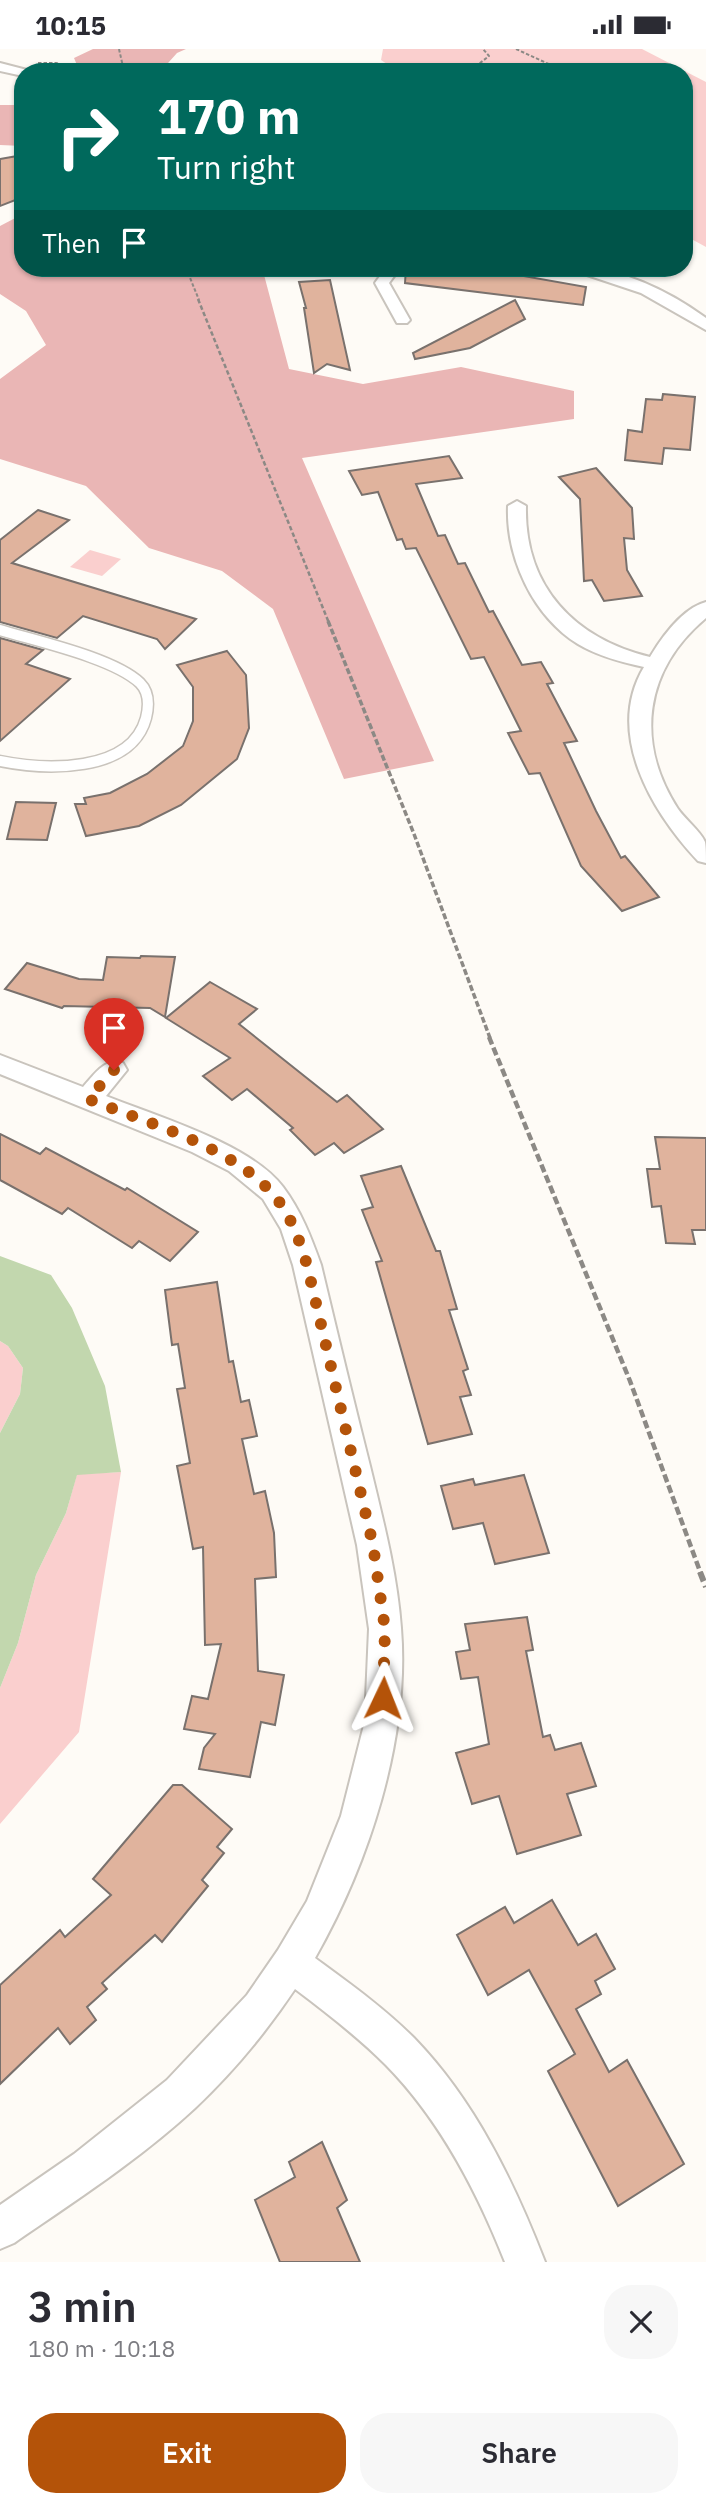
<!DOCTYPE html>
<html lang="en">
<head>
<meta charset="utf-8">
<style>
  :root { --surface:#fff; --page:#f7f7f7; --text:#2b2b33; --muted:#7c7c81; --accent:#b45309 }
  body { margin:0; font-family:"IBM Plex Sans",sans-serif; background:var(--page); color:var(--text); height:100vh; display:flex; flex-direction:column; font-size:26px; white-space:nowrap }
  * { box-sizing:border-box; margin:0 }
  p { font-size:23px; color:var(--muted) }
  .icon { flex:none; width:38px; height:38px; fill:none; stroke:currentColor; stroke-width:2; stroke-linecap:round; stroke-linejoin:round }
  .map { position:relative; height:2213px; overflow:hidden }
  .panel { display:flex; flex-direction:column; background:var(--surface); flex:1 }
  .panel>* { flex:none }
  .guide { position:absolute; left:14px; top:14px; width:679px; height:214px; border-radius:28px; box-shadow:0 2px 5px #0004; background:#00695c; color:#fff; overflow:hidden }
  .pin { position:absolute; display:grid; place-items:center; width:60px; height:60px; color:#fff; margin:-72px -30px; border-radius:50% 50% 50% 0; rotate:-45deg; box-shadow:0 0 7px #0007 }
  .pin .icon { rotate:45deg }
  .me { position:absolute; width:77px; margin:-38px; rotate:2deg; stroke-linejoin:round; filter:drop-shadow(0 0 5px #0008) }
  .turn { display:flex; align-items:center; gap:24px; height:147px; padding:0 28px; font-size:32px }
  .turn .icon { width:91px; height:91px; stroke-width:2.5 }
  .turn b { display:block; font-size:49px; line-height:60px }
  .then { display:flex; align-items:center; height:66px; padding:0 28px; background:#0003; gap:14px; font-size:26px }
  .round { display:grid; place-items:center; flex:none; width:74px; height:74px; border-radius:28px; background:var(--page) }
  .overview { display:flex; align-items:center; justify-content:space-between; height:119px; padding:0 28px }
  h1 { font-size:42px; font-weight:600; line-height:52px }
  .primary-button { display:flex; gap:14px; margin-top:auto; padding:14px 28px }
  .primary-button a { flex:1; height:80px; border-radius:28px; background:var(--accent); color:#fff; font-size:28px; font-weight:600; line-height:80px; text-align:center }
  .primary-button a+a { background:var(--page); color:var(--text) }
  .status { display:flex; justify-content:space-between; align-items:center; height:49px; padding:0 35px; background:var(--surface); direction:ltr }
  .status svg { height:19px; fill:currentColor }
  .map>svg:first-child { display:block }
  .green { fill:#facfce }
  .forest { fill:#eab6b5 }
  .water { fill:#c2d7ae }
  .building { fill:#e0b39d; stroke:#79716d; stroke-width:2 }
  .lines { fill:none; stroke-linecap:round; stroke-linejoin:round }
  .service-casing { stroke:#c9c4bd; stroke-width:13 }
  .minor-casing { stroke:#c9c4bd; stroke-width:4 }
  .path-far4 { stroke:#8c8985; stroke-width:2; stroke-dasharray:3.5 2; stroke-linecap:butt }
  .path-far3 { stroke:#8c8985; stroke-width:2.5; stroke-dasharray:4.5 2.5; stroke-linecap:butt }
  .path-far2 { stroke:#8c8985; stroke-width:3.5; stroke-dasharray:6 2.5; stroke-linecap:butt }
  .path-far1 { stroke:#8c8985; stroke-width:4.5; stroke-dasharray:8 3.5; stroke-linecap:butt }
  .path { stroke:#8c8985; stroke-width:6; stroke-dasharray:10 4.5; stroke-linecap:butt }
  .service { stroke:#fff; stroke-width:10 }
  .minor { fill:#fff; fill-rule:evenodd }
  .route { stroke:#b45309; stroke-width:12; stroke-dasharray:0 21.6 }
</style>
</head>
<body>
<div class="status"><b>10:15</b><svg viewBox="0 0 49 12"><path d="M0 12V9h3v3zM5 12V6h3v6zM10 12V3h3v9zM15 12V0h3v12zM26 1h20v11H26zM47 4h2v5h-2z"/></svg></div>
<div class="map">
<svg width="706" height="2213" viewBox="0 0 706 2213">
  <rect width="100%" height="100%" fill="#fefbf6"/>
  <g class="green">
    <polygon points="383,0 642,0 706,33 706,198 684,186 684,23 399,23 381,11"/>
    <polygon points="90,501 121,510 102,527 70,518"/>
    <polygon points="0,1292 8,1297 23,1319 20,1345 0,1384"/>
    <polygon points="121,1423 79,1683 0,1775 0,1639 18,1594 36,1526 66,1464 77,1425"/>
  </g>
  <g class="forest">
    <polygon points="93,0 186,0 177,4 160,23 80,23 74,9"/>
    <polygon points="0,56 23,56 23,97 0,96"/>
    <polygon points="23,165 23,219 260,219 263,222 289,320 363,335 461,318 574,342 574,370 302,409 434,712 344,730 273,560 222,522 149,499 86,437 0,410 0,330 46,296 26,262 0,245 0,177"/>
  </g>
  <polygon class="water" points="0,1207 51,1226 72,1259 105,1337 121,1423 77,1426 66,1464 36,1526 18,1594 0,1639 0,1384 20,1345 23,1319 8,1297 0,1292"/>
  <g class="building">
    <polygon points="23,106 23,148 0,157 0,110"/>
    <polygon points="406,219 478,219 586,238 583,256 405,234"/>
    <polygon points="330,231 350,321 327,315 314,324 304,259 306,259 299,233"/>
    <polygon points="515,251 525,270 470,299 415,310 413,304"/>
    <polygon points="663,345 695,348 690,401 664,399 662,415 625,411 628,381 642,383 646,350 662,351"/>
    <polygon points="449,407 462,429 416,435 438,487 445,486 458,515 465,514 489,563 493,562 522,616 541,613 553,634 547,635 577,692 564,694 596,762 621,809 625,807 659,848 622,862 581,817 540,724 529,725 508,684 521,682 484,608 471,610 416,499 406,500 402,490 397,491 378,443 362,446 349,422"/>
    <polygon points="596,419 632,459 634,490 624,489 627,521 642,547 604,552 592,531 584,532 580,450 559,428"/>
    <polygon points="38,461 69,471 12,514 196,570 165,600 157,590 83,567 57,589 0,573 0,491"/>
    <polygon points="0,589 43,601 26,615 70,630 0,692"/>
    <polygon points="227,602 246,626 249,679 237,710 181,756 139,777 86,787 75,755 86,755 84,749 110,744 147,725 183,697 193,672 193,638 177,616"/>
    <polygon points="16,753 56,754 47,791 7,790"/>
    <polygon points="141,907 175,908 165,968 150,959 64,957 62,959 5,940 27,914 79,930 103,931 107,908 140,909"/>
    <polygon points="210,933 257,960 239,975 337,1053 347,1046 383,1080 344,1104 334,1094 315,1106 290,1081 293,1079 247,1040 232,1051 203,1027 230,1009 166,969"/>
    <polygon points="0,1085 40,1105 46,1099 125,1141 127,1139 198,1183 170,1212 139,1192 132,1199 68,1159 62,1165 0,1131"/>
    <polygon points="655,1088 706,1089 706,1181 692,1181 695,1195 666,1194 661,1157 652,1158 647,1120 660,1120"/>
    <polygon points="401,1117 436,1202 440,1202 457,1260 449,1261 468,1320 463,1322 471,1346 460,1348 472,1385 428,1395 376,1213 382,1212 362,1161 373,1158 361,1127"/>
    <polygon points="217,1233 229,1313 233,1312 241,1353 249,1351 257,1387 242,1390 254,1445 265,1442 274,1484 276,1528 255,1530 258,1622 284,1626 275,1676 261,1673 250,1728 199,1720 204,1699 215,1685 184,1680 192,1647 208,1650 221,1595 205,1596 203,1498 193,1500 177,1417 190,1414 177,1340 185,1339 178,1295 172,1296 165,1241"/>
    <polygon points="524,1426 549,1504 495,1515 483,1474 453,1480 441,1437 473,1430 475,1436"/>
    <polygon points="527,1568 533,1601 526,1602 543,1688 550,1686 555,1701 581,1694 596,1737 567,1745 581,1786 517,1805 499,1747 472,1755 456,1704 489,1695 478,1628 461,1630 456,1603 470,1601 465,1575"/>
    <polygon points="173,1736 182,1736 232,1780 217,1798 224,1804 202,1831 208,1837 162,1893 155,1886 102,1934 107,1940 87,1958 96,1971 70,1995 58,1979 0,2035 0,1936 60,1881 65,1888 111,1846 93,1830"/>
    <polygon points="552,1851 578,1896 596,1885 615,1920 595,1932 601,1945 576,1960 609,2023 627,2011 684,2115 618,2157 548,2022 575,2005 529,1921 488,1946 457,1886 505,1858 514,1874"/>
    <polygon points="322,2093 347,2151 337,2159 360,2213 280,2213 255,2151 295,2128 289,2113"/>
  </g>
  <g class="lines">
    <defs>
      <path id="service" d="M 0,581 C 36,592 114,609 140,634 C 149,643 149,657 146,669 C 131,725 44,721 0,712"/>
      <g id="minor">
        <polygon points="0,14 27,21 28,23 23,23 23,27 0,22"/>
        <polygon points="386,219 400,219 389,234 410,271 407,274 397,274 375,234"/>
        <path d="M 573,219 C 619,217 669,242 706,269 L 706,281 L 641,244 L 575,222 Z"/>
        <path d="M 517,452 L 526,457 C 524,538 575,590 650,608 C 662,588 683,559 706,553 L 706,569 C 645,620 634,692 678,760 C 685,770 701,783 705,793 C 706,798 706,809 706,814 L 698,812 C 653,764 604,685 644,618 C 621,613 598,607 578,595 C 533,567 506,509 508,457 Z"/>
        <path d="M 0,1006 L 83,1038 C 95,1025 104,1009 123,1014 L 127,1021 L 106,1047 C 156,1067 251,1095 283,1138 C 301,1162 311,1188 321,1216 C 337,1283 353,1350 370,1417 C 383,1471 397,1524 401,1579 C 410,1689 369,1814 315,1909 C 349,1934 384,1959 414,1989 C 475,2052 514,2133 545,2213 L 505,2213 C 477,2142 440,2071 386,2016 C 358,1988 327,1964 295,1940 C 267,1982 232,2024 195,2059 C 140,2110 75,2152 14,2194 L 0,2200 L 0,2156 L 74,2105 L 167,2031 L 247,1946 L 278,1901 L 307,1852 L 341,1767 L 365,1672 L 369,1580 L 357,1496 L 293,1216 L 281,1180 L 263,1150 L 229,1122 L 192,1103 L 0,1025 Z"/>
      </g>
    </defs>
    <use href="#service" class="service-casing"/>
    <use href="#minor" class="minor-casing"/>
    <g class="path-far4">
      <polyline points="119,0 124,22"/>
      <polyline points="516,0 566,23"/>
      <polyline points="38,14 56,14 86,21 124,20"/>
      <polyline points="475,23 475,18 489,7 483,0"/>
      <polyline points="186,219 199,251"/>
    </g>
    <polyline class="path-far3" points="198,250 329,574"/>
    <polyline class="path-far2" points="328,572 414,785 490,989"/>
    <polyline class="path-far1" points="489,988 630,1332 701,1525"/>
    <polyline class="path" points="700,1523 706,1538"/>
    <use href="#service" class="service"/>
    <use href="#minor" class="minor"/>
  </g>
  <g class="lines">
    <path class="route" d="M 114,1021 L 88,1050 C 147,1074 228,1096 271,1143 C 290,1163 299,1190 307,1216 L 373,1496 L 385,1580 L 383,1649"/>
  </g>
</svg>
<div class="pin" style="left:114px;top:1021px;background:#d93025"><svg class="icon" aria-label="arrive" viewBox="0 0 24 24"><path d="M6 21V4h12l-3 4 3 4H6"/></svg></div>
<svg class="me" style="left:383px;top:1649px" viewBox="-20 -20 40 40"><path d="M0-17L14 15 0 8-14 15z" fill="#b45309" stroke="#fff" stroke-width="4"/></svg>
<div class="guide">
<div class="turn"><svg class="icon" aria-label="right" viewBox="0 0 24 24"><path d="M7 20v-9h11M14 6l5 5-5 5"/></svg><div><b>170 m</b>Turn right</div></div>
<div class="then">Then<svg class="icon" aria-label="arrive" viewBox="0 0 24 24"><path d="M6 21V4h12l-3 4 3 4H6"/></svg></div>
</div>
</div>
<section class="panel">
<div class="overview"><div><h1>3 min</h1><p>180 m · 10:18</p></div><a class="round"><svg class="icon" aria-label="close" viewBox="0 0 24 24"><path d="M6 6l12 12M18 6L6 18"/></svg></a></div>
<div class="primary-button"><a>Exit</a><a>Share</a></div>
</section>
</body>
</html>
